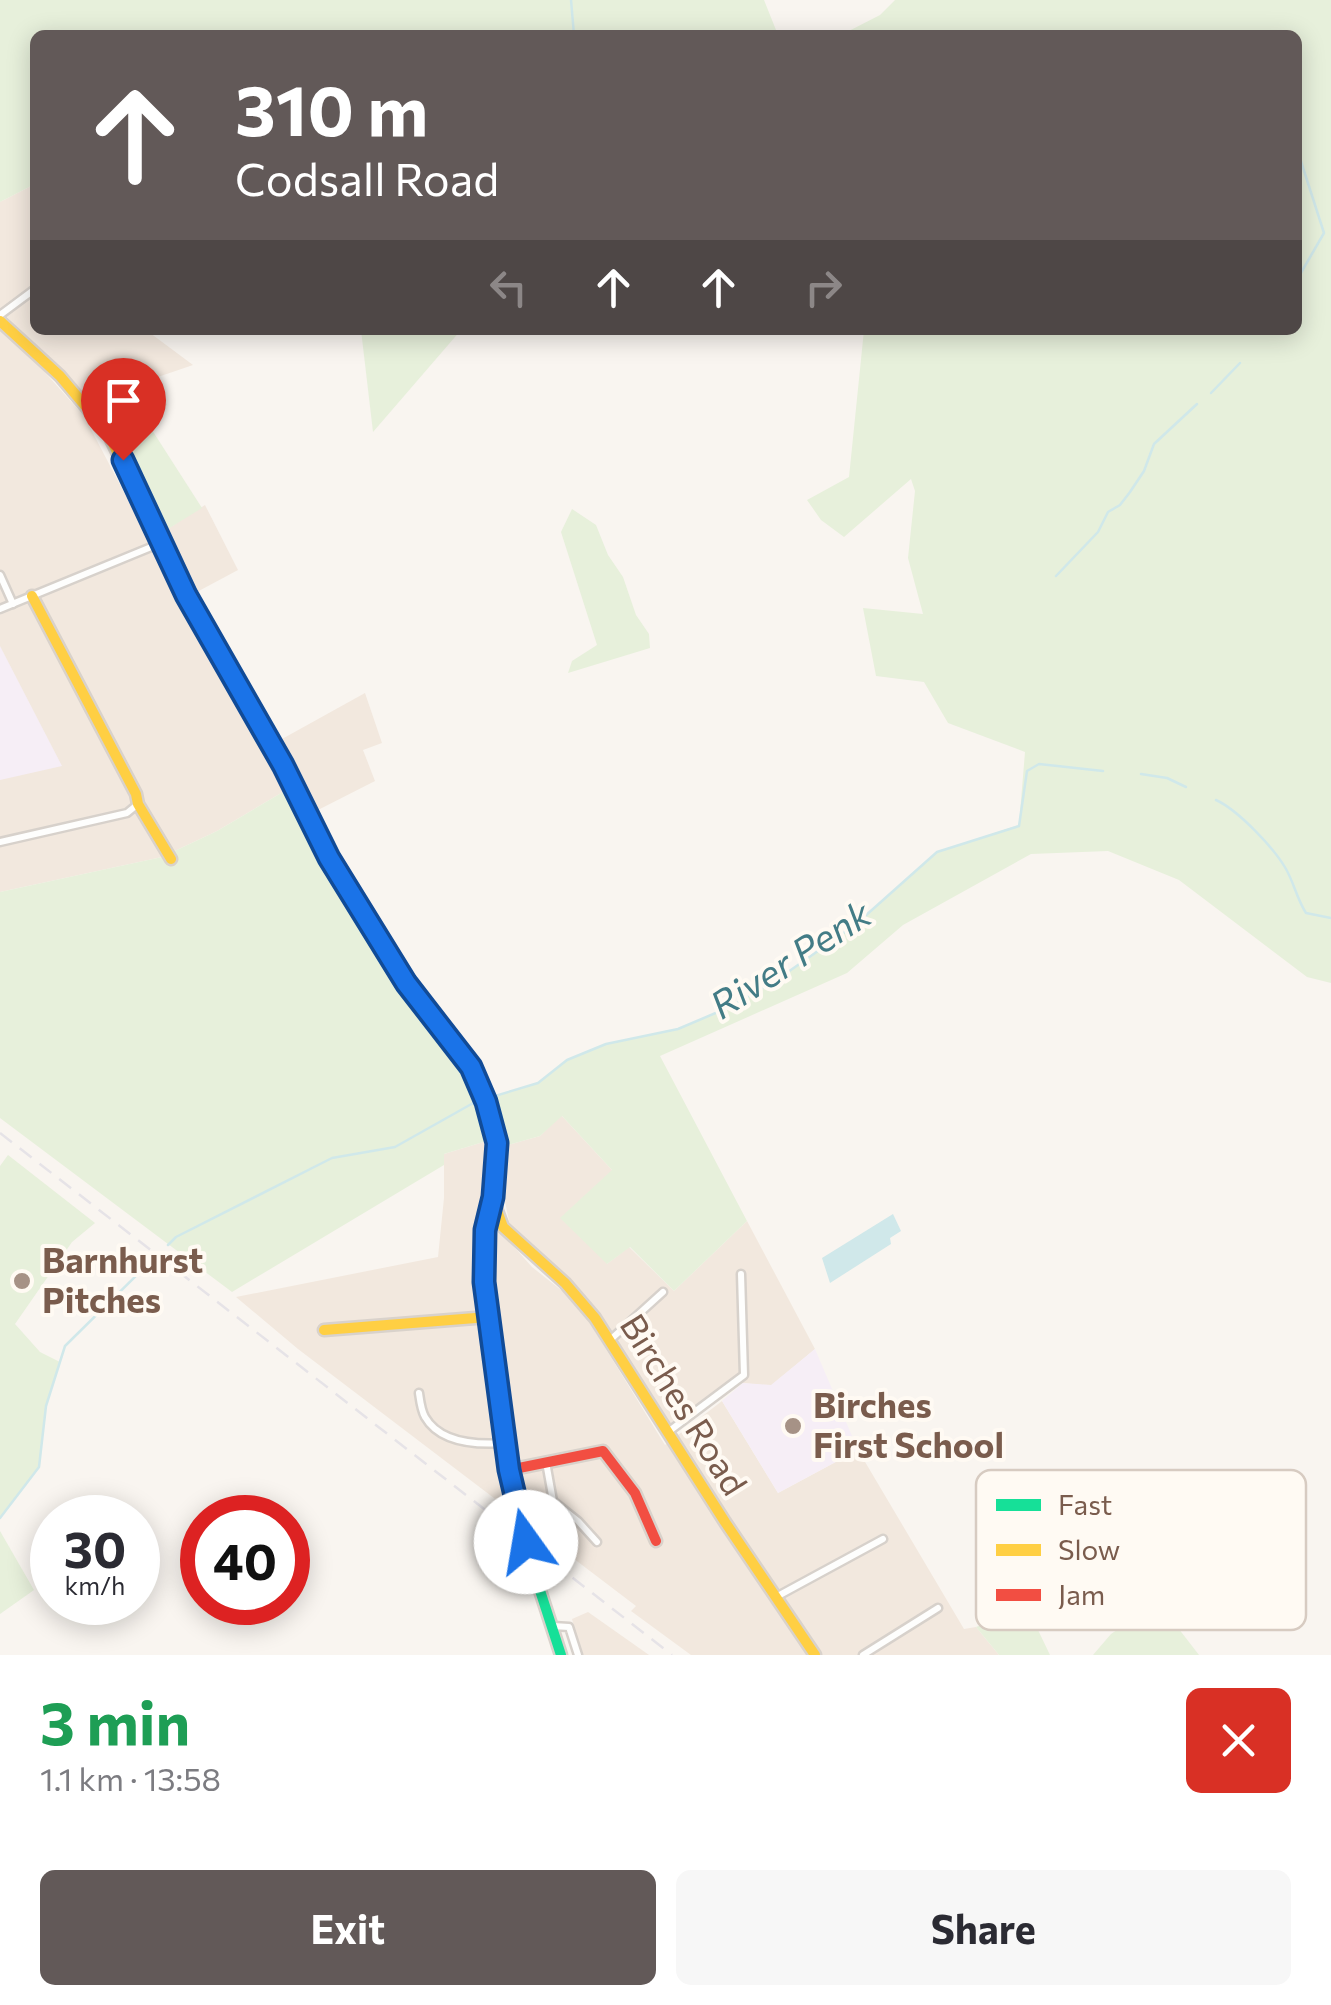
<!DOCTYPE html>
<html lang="en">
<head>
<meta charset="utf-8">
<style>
  :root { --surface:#fff; --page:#f7f7f7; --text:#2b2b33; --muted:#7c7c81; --accent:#625958 }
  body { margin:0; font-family:Commissioner,sans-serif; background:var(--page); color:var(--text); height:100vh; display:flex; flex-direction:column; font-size:38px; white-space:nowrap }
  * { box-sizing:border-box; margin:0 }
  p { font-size:32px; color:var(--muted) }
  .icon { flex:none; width:55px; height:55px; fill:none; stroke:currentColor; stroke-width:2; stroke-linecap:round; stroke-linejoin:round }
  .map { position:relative; height:1655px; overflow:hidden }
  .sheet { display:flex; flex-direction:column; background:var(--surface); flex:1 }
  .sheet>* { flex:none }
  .guide { position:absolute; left:30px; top:30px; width:1272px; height:305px; border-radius:15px; box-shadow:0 5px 25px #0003; background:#625958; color:#fff; overflow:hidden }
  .speed { position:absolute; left:30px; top:1495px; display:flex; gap:20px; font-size:50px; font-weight:700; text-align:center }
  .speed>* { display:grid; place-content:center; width:130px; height:130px; border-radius:50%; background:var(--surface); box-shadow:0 5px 25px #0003; line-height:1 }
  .speed small { font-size:25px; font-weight:400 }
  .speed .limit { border:15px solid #d22; background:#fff; color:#111 }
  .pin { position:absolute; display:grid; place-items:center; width:85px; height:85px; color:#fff; margin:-102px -42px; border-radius:50% 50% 50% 0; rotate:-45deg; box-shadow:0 0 10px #0007 }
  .pin .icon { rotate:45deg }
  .me { position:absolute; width:110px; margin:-55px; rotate:347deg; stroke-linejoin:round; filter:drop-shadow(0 0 8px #0008) }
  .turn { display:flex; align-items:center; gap:35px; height:210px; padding:0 40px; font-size:45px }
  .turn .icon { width:130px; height:130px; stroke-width:2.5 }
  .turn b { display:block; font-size:70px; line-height:85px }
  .lanes { display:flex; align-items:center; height:95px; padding:0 40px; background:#0003; justify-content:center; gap:50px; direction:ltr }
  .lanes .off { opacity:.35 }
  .round { display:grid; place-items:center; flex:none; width:105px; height:105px; border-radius:15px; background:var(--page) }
  .overview { display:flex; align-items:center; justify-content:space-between; height:170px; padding:0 40px }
  h1 { font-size:60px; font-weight:700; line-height:75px; color:#1e9e55 }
  .action { display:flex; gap:20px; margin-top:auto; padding:20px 40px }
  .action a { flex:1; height:115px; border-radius:15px; background:var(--accent); color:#fff; font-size:40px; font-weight:700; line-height:115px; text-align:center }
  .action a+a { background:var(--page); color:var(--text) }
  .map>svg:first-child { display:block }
  .residential { fill:#f2e8de }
  .education { fill:#f6eef6 }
  .green { fill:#e7f0db }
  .water { fill:#d0e8ea }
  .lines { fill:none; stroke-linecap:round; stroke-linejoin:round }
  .stream { stroke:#d0e8ea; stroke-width:2.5 }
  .street-casing { stroke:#d7d1cb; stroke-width:11 }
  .fast-casing { stroke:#d9d2cb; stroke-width:15 }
  .slow-casing { stroke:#d9d2cb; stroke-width:15 }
  .jam-casing { stroke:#d9d2cb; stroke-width:15 }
  .street { stroke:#fefefd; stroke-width:6 }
  .fast { stroke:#16e098; stroke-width:10 }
  .slow { stroke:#ffcf43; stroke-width:10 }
  .jam { stroke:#f24e42; stroke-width:10 }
  .rail { stroke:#e6e3e7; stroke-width:2.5; stroke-dasharray:15 10; stroke-linecap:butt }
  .route-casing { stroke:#114b97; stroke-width:25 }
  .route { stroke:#1a73e8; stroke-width:18 }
  .poi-dot { fill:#a69286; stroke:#fffaf3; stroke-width:4 }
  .labels { text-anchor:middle; stroke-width:8; stroke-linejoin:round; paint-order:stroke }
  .poi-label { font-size:35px; font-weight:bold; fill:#7a5c4d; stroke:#fffaf3; text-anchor:start }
  .street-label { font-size:35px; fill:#7a5c4d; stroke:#fffaf3 }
  .water-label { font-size:38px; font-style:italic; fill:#437c86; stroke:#fffaf3 }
  .key { fill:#fffaf3; stroke:#d7cbc1; stroke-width:2.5 }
  .key-label { font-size:28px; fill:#7a5c4d }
</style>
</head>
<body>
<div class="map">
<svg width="1331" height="1655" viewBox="0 0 1331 1655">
  <rect width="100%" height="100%" fill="#f9f5f0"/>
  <g class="residential">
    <polygon points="35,184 35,330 146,330 193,365 155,378 167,405 113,428 56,364 0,310 0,202"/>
    <polygon points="0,330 42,369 84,416 172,584 288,789 217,831 162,857 0,892"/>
    <polygon points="205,505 238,570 195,593 163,532"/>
    <polygon points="365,693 382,743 363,750 375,781 316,811 282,739"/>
    <polygon points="561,1115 612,1170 607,1264 629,1247 674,1291 747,1221 815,1349 771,1386 743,1383 736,1379 669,1424 604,1322 574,1285 510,1226 501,1182 504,1146 540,1136"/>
    <polygon points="490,1140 479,1244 495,1418 506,1416 488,1274 488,1247 492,1222 532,1267 566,1294 585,1315 665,1445 722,1401 778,1493 858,1450 964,1629 976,1627 999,1655 691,1655 631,1611 636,1606 298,1349 236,1297 438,1257 444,1198 444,1154"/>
    <polygon points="588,1612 649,1655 582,1655 572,1619"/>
  </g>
  <g class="education">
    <polygon points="0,646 62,766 0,780"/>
    <polygon points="815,1349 858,1450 778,1493 722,1401 743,1383 771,1385"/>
  </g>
  <g class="green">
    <polygon points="0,0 764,0 778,35 35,35 35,184 0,202"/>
    <polygon points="895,0 1331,0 1331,983 1307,977 1179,880 1108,851 1031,854 903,925 847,973 660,1056 747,1221 674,1291 630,1247 607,1264 560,1218 612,1170 562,1116 540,1136 504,1146 488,1098 538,1083 567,1060 606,1044 678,1029 732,1006 778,979 855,925 937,852 1019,825 1025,752 948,723 924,682 876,676 863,608 923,614 908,558 915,491 911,479 844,537 821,520 807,500 849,477 864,330 1298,330 1298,35 841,35 880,15"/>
    <polygon points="361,330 461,330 373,432"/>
    <polygon points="143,416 202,508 163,532 113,428"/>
    <polygon points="572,509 596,525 608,555 623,577 636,615 649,634 650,648 568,673 572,661 597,645 561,532"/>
    <polygon points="288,789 355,919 410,1004 462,1072 490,1140 444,1154 444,1165 232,1292 0,1118 0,892 162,857 217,831"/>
    <polygon points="8,1155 95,1223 72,1242 15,1324 40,1352 60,1362 46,1406 39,1467 0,1519 0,1166"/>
    <polygon points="0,1531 34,1590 0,1614"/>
    <polygon points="1158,1602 1199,1655 1093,1655 1111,1634"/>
    <polygon points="1027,1607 1050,1655 999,1655 976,1627"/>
  </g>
  <polygon class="water" points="893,1214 901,1231 890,1238 891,1244 830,1283 822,1258"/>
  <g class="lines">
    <g class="stream">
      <polyline points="571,0 574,35"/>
      <polyline points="1298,152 1324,233 1298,278"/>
      <polyline points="1211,393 1240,363"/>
      <polyline points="1056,576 1098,532 1108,512 1120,505 1130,492 1144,471 1154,444 1197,404"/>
      <polyline points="1141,774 1167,778 1186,787"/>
      <path d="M 1216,800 C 1238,810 1274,848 1286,869 C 1294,883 1297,899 1306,913 L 1331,918"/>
      <polyline points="168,1245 176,1237 332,1158 395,1147 475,1102 538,1083 567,1060 606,1044 678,1029 732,1006 778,979 855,925 937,852 1019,826 1027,771 1039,764 1103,771"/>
      <polyline points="0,1518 39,1467 46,1406 65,1346 148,1264"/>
    </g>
    <defs>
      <g id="street">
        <polyline points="0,315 35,289"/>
        <polyline points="0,575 13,604"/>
        <polyline points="0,609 161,543"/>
        <polyline points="0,842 127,813 138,804"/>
        <polyline points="609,1341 663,1292"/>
        <path d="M 419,1393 C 420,1400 421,1410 425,1417 C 440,1443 478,1445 505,1443"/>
        <polyline points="668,1432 744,1375 741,1274"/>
        <polyline points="546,1462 553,1501 578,1521 597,1542"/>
        <polyline points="776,1597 883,1539"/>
        <polyline points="553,1626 569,1627 578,1655"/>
        <polyline points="863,1655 938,1608"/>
      </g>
      <polyline id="fast" points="283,764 329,858 406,983 471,1067 486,1101 497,1143 493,1197 483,1247 488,1317 509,1470 532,1566 561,1655"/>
      <g id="slow">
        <polyline points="0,321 60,376 108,433 186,595 283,764"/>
        <polyline points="32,596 136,794 138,804 171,859"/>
        <polyline points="493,1200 503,1227 565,1283 595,1318 725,1522 815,1655"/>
        <polyline points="324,1330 488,1317"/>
      </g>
      <polyline id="jam" points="509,1470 603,1451 635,1493 656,1541"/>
    </defs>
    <use href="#street" class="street-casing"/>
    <use href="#fast" class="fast-casing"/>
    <use href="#slow" class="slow-casing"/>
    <use href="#jam" class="jam-casing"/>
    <use href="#street" class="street"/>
    <use href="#fast" class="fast"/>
    <use href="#slow" class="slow"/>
    <use href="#jam" class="jam"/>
    <polyline class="rail" points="0,1133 672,1655"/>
  </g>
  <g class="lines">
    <defs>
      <polyline id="route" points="123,460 186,595 283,765 329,858 406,983 471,1067 486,1102 497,1143 493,1197 485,1230 484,1282 509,1470 526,1542"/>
    </defs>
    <use href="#route" class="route-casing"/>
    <use href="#route" class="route"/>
  </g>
  <g class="poi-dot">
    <circle cx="22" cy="1281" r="10"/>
    <circle cx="793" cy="1426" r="10"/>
  </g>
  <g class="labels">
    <g class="poi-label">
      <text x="42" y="1273">Barnhurst<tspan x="42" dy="40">Pitches</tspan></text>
      <text x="813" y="1418">Birches<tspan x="813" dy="40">First School</tspan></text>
    </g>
    <g class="street-label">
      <text transform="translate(683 1405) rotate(58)" y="12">Birches Road</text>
    </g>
    <g class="water-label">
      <text transform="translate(791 960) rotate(-33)" y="13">River Penk</text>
    </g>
  </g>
  <rect x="976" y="1470" width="330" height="160" rx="15" class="key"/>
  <rect x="996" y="1499" width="45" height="12" fill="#16e098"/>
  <rect x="996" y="1544" width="45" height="12" fill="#ffcf43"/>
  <rect x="996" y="1589" width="45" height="12" fill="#f24e42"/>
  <g class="key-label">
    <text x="1058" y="1515">Fast</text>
    <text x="1058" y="1560">Slow</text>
    <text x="1058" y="1605">Jam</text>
  </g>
</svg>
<div class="speed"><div>30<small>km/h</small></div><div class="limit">40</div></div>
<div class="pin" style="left:123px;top:460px;background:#d93025"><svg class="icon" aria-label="arrive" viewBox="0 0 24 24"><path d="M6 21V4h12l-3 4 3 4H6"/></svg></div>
<svg class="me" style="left:526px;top:1542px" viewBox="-20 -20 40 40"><circle r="19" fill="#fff"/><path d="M0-13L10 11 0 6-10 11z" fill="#1a73e8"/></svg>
<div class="guide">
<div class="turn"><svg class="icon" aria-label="ahead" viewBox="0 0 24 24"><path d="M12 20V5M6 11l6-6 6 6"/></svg><div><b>310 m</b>Codsall Road</div></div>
<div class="lanes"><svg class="icon off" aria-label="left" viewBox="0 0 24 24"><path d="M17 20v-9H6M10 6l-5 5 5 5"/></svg><svg class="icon" aria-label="ahead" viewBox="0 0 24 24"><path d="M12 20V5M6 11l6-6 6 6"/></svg><svg class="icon" aria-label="ahead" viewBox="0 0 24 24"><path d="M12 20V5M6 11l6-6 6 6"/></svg><svg class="icon off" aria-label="right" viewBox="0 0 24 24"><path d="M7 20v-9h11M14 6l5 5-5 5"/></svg></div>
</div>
</div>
<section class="sheet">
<div class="overview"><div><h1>3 min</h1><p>1.1 km · 13:58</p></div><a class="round" style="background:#d93025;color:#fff"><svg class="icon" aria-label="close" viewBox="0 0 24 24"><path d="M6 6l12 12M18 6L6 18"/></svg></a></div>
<div class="action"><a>Exit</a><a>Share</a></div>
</section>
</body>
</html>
